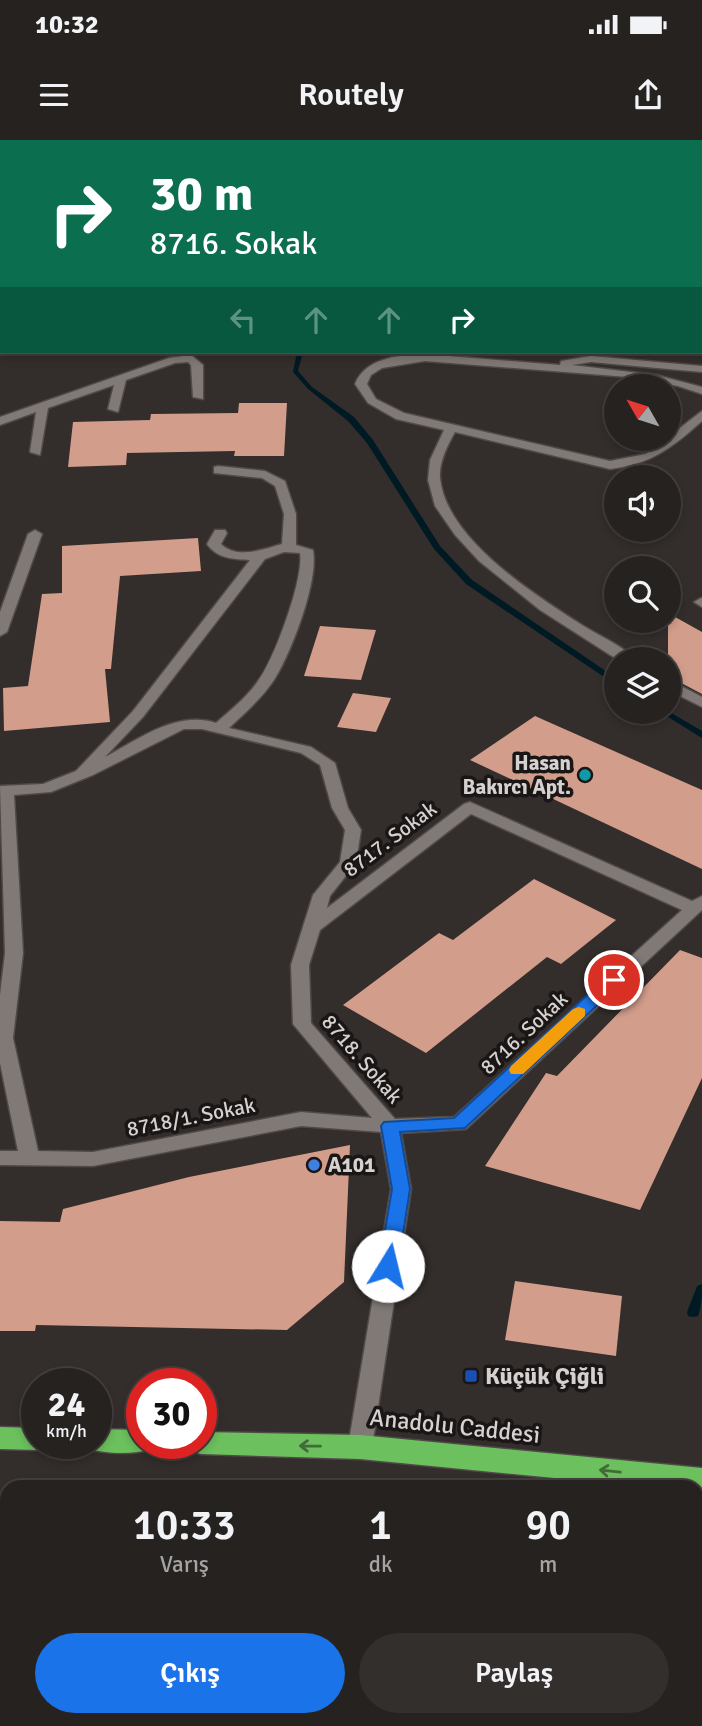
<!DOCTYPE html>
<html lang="tr">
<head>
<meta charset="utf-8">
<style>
  :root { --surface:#262220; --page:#322f2d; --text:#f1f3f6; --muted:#a4a4a5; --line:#423f3e; --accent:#1a73e8 }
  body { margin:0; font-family:Signika,sans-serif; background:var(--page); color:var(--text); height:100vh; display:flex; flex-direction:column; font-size:26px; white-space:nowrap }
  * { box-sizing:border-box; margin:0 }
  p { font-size:23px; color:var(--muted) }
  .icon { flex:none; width:38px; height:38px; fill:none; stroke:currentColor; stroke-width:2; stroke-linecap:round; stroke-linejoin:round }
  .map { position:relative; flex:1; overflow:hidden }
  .side { position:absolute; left:0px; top:1340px; width:704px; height:247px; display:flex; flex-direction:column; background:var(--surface); border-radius:21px 21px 0 0; box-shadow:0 4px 10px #0003,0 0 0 2px var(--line) }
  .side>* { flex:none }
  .banner { position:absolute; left:0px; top:0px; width:704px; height:214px; box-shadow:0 4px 10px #0003,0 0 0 2px var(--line); background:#0b6e4f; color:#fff; overflow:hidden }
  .needle { width:46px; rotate:309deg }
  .buttons { position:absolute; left:604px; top:234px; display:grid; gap:14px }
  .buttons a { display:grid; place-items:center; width:77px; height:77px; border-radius:50%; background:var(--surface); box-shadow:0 4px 10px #0003,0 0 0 2px var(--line); font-size:35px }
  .speed { position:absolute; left:21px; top:1228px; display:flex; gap:14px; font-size:35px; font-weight:700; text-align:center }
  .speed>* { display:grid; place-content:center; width:91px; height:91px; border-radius:50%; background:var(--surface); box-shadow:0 4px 10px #0003,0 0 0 2px var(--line); line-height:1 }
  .speed small { font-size:18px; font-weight:400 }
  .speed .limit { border:10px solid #d22; background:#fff; color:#111 }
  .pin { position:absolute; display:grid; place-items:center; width:60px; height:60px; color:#fff; margin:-30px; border:4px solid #fff; border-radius:50%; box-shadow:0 2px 7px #0007 }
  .me { position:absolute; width:77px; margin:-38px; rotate:9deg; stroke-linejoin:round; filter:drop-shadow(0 0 5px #0008) }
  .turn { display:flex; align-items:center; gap:24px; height:147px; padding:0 35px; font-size:32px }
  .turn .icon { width:91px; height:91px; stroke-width:2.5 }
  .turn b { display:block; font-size:49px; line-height:60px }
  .lanes { display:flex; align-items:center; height:66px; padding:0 35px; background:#0003; justify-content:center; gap:35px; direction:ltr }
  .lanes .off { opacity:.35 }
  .eta { display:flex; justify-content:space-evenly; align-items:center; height:119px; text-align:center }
  .eta b { font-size:42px; font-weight:600; line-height:49px }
  .cta { display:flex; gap:14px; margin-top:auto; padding:14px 35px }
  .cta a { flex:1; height:80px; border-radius:42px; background:var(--accent); color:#fff; font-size:28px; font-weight:600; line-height:80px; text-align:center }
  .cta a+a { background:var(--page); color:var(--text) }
  .status { display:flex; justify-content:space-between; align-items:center; height:49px; padding:0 35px; background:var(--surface); direction:ltr }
  .status svg { height:19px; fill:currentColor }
  header { display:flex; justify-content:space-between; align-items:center; height:91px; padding:0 35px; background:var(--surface); font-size:32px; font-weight:600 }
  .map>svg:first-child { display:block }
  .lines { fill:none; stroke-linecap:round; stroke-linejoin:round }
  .stream { fill:#001a24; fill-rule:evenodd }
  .building { fill:#d29d8b }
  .minor-casing { stroke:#4f4a48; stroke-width:3 }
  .highway-casing { stroke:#4f4a48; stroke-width:3 }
  .minor { fill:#807976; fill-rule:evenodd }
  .highway { fill:#6cc05d; fill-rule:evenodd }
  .oneway { stroke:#426b39 }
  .route { fill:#1a73e8; stroke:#114b97; stroke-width:2 }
  .slow { fill:#f59e0b }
  .culture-dot { fill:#0f9aa8; stroke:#191615; stroke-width:2.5 }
  .shop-dot { fill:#3f7fe0; stroke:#191615; stroke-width:2.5 }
  .transit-dot { fill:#1a4fb4; stroke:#191615; stroke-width:2.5 }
  .labels { text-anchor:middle; stroke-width:7; stroke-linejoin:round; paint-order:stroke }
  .poi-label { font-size:21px; font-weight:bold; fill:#d5d1d0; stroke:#191615; text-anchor:end }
  .street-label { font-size:21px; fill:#d5d1d0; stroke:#191615 }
  .near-poi-label { font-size:24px; font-weight:bold; fill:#d5d1d0; stroke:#191615; text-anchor:start }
  .near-street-label { font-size:24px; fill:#d5d1d0; stroke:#191615 }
</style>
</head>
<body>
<div class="status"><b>10:32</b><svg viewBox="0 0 49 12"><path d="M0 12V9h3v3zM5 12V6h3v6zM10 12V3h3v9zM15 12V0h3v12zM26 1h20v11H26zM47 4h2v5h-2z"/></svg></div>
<header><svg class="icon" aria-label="menu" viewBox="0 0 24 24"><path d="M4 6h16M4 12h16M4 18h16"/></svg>Routely<svg class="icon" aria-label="share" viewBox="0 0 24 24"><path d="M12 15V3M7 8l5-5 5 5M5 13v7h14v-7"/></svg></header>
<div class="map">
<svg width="702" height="1586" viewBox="0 0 702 1586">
  <rect width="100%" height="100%" fill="#332d2b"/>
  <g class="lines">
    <g class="stream">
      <polygon points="317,0 323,0 322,2 316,2"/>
      <polygon points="297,212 303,212 298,231 312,247 354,277 373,300 440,406 472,440 616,538 616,545 466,444 434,409 367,303 348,281 308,249 293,232"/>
      <polygon points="668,571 702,591 702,598 660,572 668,572"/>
      <path d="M 702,1144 C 702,1155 702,1165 698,1176 L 693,1177 L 688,1176 L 687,1172 L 696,1149 L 697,1146 Z"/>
    </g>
  </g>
  <g class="building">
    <polygon points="239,263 287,263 284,316 234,316 235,311 127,313 126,325 68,327 73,282 150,280 151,274 238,273"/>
    <polygon points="198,398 201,431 120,436 111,529 105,529 110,582 4,591 3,548 28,546 42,454 62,453 62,406"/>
    <polygon points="668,473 702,492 702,554 668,536"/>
    <polygon points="320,486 376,490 361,540 304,536"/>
    <polygon points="353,553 391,558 376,592 337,587"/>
    <polygon points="535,576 702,650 702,729 470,620"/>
    <polygon points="534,739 616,780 561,824 547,817 426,913 343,865 439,793 453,800"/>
    <polygon points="680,810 702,818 702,938 640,1070 485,1026 546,933 557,936"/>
    <polygon points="350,1005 344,1142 287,1190 36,1185 35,1191 0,1191 0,1081 60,1082 63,1069 189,1037"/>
    <polygon points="515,1141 622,1156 616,1216 505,1200"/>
  </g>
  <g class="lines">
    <defs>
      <g id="minor">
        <polygon points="98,0 106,0 97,2"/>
        <polygon points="333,0 341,0 332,2"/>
        <polygon points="547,0 558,0 559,2 548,2"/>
        <rect x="0" y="49" width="2" height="6"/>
        <polygon points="0,139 2,139 0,147"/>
        <polygon points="191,215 203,225 203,259 193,257 191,225 188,222 175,223 126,240 118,272 108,269 114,245 48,268 40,315 30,312 36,272 0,285 0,277 169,218"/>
        <path d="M 436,215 L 560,225 L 561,221 L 591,216 L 702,226 L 702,232 L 591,222 L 572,225 L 656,235 L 702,247 L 702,254 L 678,246 L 628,237 L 425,221 L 382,228 L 371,235 L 367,244 L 376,259 L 404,273 L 610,321 L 646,314 L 702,271 L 702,281 C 673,307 650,325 610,329 L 455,292 C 447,306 439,322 440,338 C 446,399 535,455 582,485 C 599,496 622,505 636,520 L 618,520 L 540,470 L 479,421 L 455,395 L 435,366 L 428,340 L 430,320 L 444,290 L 396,279 L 368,263 L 355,244 C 367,214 409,214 436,215 Z"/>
        <path d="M 218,326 L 265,331 L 285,341 L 296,374 L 296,405 L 313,410 C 319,441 291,513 274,540 C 262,558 245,573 229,588 L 311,607 L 335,623 L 348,668 L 361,690 L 356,723 L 330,756 L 327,768 L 464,664 L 470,662 L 692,761 L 702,756 L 702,770 L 466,989 L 401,993 L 411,1049 L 372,1307 L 368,1314 L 360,1317 L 352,1314 L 348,1307 L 391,1049 L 381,992 L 301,986 L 93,1026 L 0,1025 L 0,1011 L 18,1011 L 0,923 L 0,855 L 5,813 L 0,646 L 43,644 L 76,631 L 133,571 L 250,420 C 233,419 218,419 207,404 L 215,390 L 225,390 L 227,393 L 221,404 C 237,420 264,409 282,404 L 284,374 L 275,346 L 262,338 L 214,333 L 214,327 ZM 284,412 L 300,413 C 304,439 274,520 258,541 C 247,557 231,570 216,583 C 177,570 139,599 105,617 L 143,577 L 265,419 ZM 184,589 L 202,589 L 301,613 L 320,625 L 332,668 L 345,690 L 340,722 L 313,755 L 291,825 L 293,884 L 372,978 L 301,972 L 93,1012 L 38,1011 L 13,898 L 23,813 L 14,655 L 51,652 L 93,635 ZM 471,674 L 682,770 L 454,977 L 395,979 L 311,883 L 309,825 L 320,790 Z"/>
        <polygon points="35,390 42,394 7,492 0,496 0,472 28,394"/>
        <polygon points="701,458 702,458 702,467 694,462"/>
        <polygon points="668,539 702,557 702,567 668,550"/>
        <rect x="149" y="1580" width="26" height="6"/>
        <rect x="312" y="1580" width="26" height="6"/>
        <polygon points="602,1580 628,1580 629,1586 603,1586"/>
      </g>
      <g id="highway">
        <polygon points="0,1287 37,1288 37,1304 48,1304 37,1310 0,1309"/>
        <path d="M 96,1289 L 142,1290 L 142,1304 L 154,1304 L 152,1309 C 133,1315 105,1314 86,1308 L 84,1304 L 96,1304 Z"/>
        <polygon points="201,1292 360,1295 702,1328 702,1352 696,1351 696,1348 657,1348 360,1319 201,1314 191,1311 188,1304 201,1304"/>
        <polygon points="0,1373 7,1374 7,1398 0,1397"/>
        <rect x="696" y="1400" width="6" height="26"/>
      </g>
    </defs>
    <use href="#minor" class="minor-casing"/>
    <use href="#highway" class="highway-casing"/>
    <use href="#minor" class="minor"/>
    <use href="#highway" class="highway"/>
  </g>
  <defs><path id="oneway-shaft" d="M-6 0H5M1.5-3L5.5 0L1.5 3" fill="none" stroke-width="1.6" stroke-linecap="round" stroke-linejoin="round" transform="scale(1.75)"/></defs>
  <g class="oneway">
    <use href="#oneway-shaft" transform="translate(310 1306) rotate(-179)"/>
    <use href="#oneway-shaft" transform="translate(610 1331) rotate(-174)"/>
  </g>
  <polygon class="route" points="614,835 622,840 620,844 465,988 400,992 410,1049 398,1126 388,1134 382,1132 379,1126 392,1049 381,986 384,982 454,978 608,836"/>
  <polygon class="slow" points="579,867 585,869 585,876 523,934 511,934 509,930 511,926 573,869"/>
  <circle class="culture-dot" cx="585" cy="635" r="7"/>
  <circle class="shop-dot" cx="314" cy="1025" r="7"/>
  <rect class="transit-dot" x="464" y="1229" width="14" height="14" rx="3.5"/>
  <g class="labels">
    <g class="poi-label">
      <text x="571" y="630">Hasan<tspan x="571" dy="24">Bakırcı Apt.</tspan></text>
      <text x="328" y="1032" text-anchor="start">A101</text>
    </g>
    <g class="street-label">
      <text transform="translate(390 699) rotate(-37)" y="7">8717. Sokak</text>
      <text transform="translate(524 893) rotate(-43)" y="7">8716. Sokak</text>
      <text transform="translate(362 919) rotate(49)" y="7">8718. Sokak</text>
      <text transform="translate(191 977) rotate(-11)" y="7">8718/1. Sokak</text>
    </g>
    <g class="near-poi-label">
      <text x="485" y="1244">Küçük Çiğli</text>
    </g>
    <g class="near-street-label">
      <text transform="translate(455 1286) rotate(6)" y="8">Anadolu Caddesi</text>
    </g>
  </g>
</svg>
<div class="buttons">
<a><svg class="needle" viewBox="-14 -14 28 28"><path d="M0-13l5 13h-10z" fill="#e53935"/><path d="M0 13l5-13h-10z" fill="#a4a4a5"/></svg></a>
<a><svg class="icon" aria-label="sound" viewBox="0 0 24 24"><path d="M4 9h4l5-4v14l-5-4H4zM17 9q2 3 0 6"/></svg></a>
<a><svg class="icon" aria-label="search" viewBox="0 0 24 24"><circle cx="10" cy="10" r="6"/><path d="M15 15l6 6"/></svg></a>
<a><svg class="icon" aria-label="layers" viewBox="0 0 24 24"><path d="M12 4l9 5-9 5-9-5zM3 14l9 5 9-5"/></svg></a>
</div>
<div class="speed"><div>24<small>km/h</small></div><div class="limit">30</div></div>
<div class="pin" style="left:614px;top:840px;background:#d93025"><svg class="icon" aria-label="arrive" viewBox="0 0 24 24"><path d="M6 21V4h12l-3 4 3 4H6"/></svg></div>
<svg class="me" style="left:388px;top:1126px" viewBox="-20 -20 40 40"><circle r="19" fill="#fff"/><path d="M0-13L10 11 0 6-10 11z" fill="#1a73e8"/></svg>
<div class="banner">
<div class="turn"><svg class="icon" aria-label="right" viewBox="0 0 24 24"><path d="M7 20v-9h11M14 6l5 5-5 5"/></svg><div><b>30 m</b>8716. Sokak</div></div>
<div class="lanes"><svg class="icon off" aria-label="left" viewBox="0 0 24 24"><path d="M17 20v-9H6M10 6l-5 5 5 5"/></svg><svg class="icon off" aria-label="ahead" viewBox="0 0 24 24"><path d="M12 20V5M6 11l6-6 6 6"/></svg><svg class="icon off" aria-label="ahead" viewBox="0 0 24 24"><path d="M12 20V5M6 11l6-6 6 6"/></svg><svg class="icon" aria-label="right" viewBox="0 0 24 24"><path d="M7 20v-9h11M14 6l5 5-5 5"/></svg></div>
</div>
<section class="side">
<div class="eta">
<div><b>10:33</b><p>Varış</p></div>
<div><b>1</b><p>dk</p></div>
<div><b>90</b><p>m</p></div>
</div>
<div class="cta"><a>Çıkış</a><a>Paylaş</a></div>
</section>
</div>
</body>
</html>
